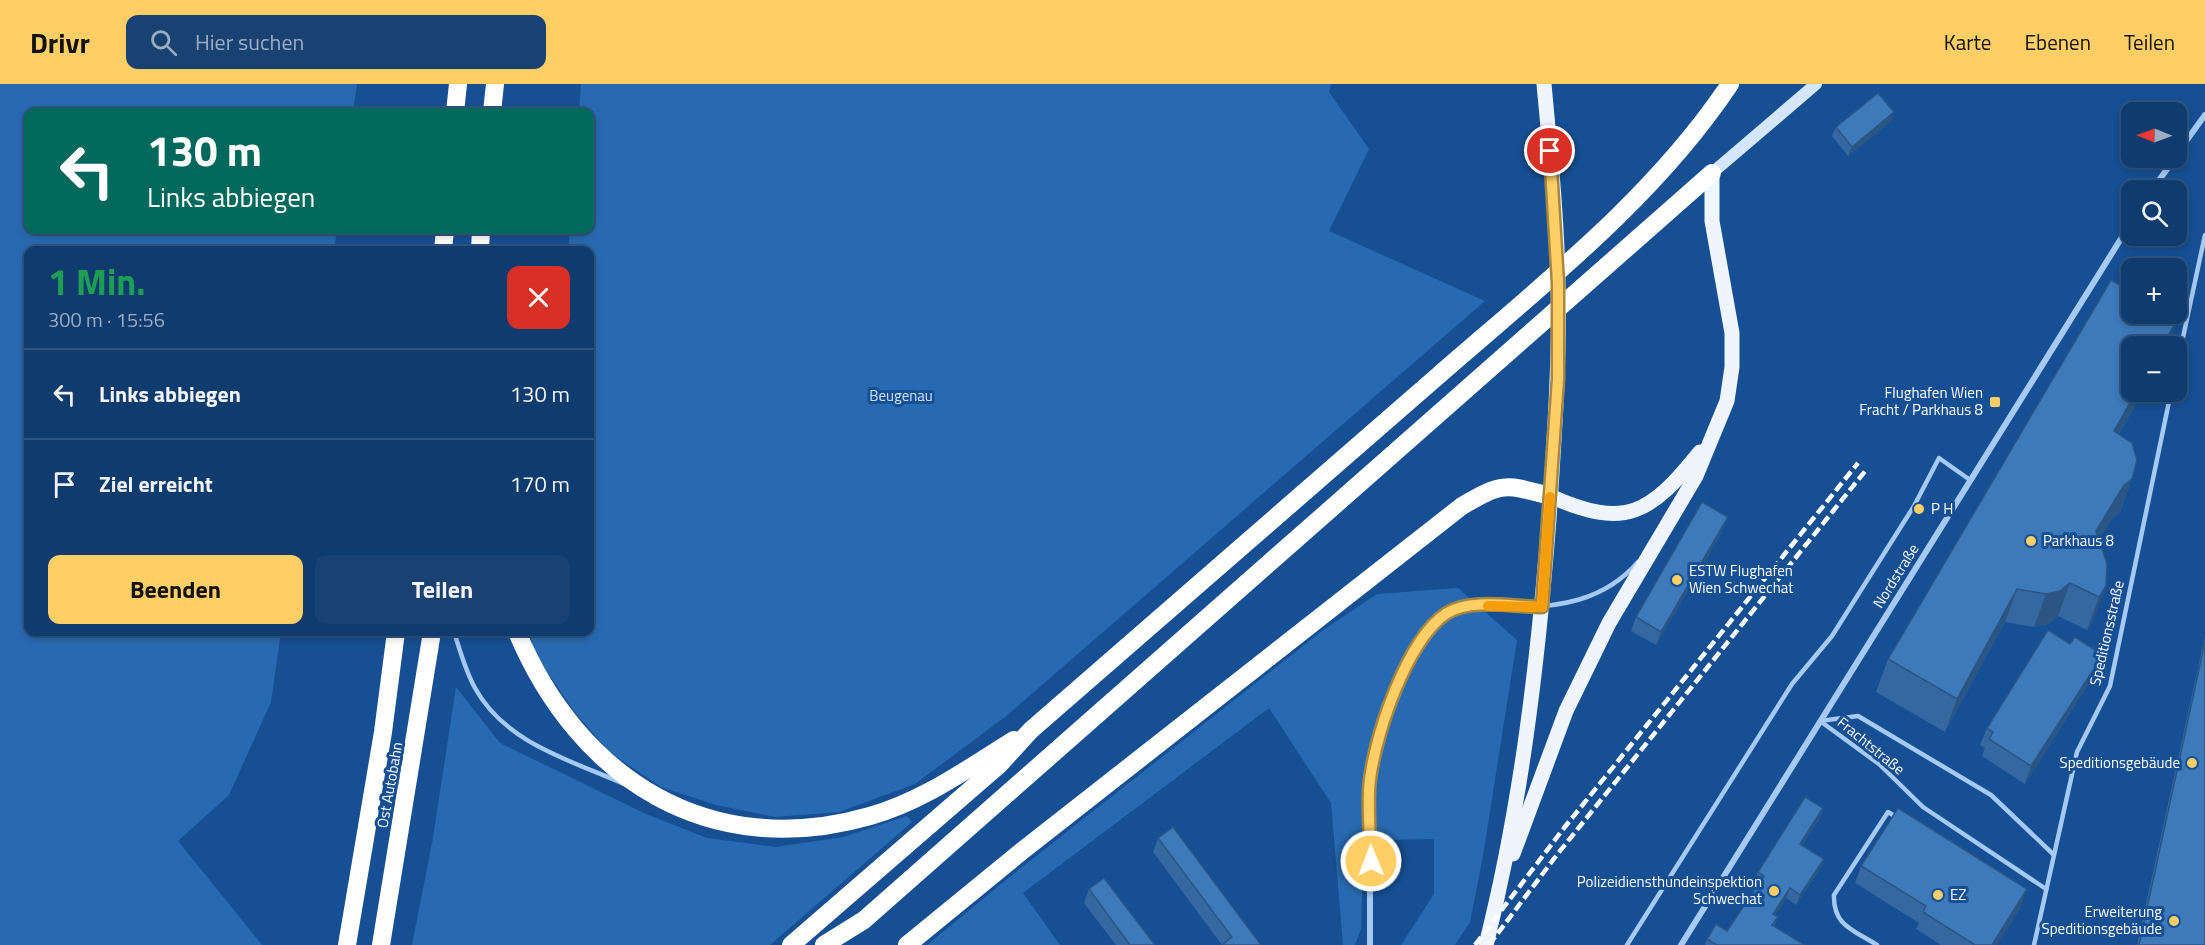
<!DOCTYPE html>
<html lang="de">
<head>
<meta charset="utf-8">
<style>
  :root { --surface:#103b6e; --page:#194273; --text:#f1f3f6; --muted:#9cadc2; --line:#305581; --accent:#ffcf65 }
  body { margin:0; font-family:"Titillium Web",sans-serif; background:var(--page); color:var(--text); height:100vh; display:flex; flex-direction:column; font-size:22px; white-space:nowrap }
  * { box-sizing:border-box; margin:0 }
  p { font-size:20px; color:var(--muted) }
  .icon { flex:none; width:33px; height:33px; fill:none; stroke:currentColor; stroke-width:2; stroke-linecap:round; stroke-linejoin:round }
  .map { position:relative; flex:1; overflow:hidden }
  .sheet { position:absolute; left:24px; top:162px; width:570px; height:390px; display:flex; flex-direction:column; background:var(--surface); border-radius:12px; box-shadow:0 3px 9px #0003,0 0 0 2px var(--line) }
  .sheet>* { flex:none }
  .hud { position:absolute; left:24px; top:24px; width:570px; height:126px; border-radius:12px; box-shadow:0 3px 9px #0003,0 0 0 2px var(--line); background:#00695c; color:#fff; overflow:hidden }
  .needle { width:39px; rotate:271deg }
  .controls { position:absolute; left:2121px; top:18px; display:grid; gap:12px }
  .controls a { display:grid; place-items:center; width:66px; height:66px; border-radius:12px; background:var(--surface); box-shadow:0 3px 9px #0003,0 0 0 2px var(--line); font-size:30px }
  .pin { position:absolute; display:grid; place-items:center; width:51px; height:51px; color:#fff; margin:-26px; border:3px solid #fff; border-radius:50%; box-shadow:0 2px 6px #0007 }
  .me { position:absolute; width:66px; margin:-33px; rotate:359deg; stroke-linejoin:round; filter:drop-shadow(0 0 4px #0008) }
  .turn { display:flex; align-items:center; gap:21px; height:126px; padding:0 24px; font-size:27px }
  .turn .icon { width:78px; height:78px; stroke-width:2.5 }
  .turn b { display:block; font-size:42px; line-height:51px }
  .round { display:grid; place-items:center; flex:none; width:63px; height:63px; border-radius:12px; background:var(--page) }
  .summary { display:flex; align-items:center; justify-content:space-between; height:102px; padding:0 24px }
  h1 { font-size:36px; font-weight:700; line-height:45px; color:#1e9e55 }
  .action { display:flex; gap:12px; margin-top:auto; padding:12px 24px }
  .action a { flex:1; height:69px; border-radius:12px; background:var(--accent); color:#111; font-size:24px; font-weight:700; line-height:69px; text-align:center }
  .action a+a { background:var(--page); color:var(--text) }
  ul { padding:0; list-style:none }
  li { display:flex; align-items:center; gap:18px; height:90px; padding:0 24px; border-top:2px solid var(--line) }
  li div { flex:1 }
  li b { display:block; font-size:22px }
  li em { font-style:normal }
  header { display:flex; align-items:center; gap:36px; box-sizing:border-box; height:84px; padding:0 30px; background:var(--accent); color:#111 }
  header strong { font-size:28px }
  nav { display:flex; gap:33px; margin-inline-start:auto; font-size:21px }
  .search { width:420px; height:54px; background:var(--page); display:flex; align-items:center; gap:15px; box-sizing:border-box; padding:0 21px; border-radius:12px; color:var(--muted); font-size:22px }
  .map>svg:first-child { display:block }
  .green { fill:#286ab1 }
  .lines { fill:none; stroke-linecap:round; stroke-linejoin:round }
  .lane { stroke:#a5c9f1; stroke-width:4.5 }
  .street { stroke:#a5c9f1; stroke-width:6 }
  .secondary { stroke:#d3e6fb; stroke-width:12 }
  .primary { stroke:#eff5ff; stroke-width:15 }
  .highway { stroke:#fff; stroke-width:18 }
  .rail { stroke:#fff; stroke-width:4.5; stroke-dasharray:10 4.5; stroke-linecap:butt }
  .wall { fill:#3568a0 }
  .shaded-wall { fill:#2b5582 }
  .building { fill:#3e79ba; stroke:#2b5582; stroke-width:1.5 }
  .route-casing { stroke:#a68742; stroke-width:15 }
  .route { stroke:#ffcf65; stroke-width:10 }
  .slow { stroke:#f59e0b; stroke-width:10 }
  .poi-dot { fill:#ffcf65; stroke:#164f93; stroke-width:2 }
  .labels { text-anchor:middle; stroke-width:6; stroke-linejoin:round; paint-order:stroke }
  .poi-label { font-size:15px; fill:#fff; stroke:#164f93; text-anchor:end }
  .park-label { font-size:15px; fill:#cce3fc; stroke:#164f93 }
  .street-label { font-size:15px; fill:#fff; stroke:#164f93 }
</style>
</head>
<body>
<header>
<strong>Drivr</strong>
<div class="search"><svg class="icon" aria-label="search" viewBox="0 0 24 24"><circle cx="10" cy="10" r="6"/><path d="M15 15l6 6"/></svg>Hier suchen</div>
<nav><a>Karte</a><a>Ebenen</a><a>Teilen</a></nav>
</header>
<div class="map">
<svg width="2205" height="861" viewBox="0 0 2205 861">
  <rect width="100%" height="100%" fill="#164f93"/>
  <g class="green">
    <polygon points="0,0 357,0 353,28 28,28 28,146 337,146 334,166 28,166 28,548 281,548 271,618 229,711 178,757 262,861 0,861"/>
    <polygon points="581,0 1331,0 1329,8 1369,65 1329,147 1485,217 1005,633 915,700 839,728 775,733 716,721 661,703 609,668 573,626 536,571 528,548 590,548 590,166 568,166 570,146 590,146 590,28 579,28"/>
    <polygon points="1458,504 1517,556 1483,772 1470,838 1455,861 1401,861 1434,810 1434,755 1381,756 1363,777 1361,845 1355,861 1343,861 1331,719 1269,624 1023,809 1060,861 927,861 1012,791 1322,547 1377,510"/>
    <polygon points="456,603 500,659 646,730 707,754 776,763 843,753 907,732 912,738 770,861 412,861 433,754"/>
  </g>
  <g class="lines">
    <g class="lane">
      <polyline points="2176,286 2205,151"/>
      <path d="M 454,548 C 460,566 465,586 475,604 C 505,659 570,676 624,700"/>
      <polyline points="1820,637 1879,680 1923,723 2046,805"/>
      <polyline points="1820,637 1858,632 1991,711 2053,770"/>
      <path d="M 1370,777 C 1370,753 1367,727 1370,704 C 1376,655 1407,540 1460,524 C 1475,519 1494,522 1510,523 C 1558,524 1604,517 1638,478"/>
      <polyline points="1627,861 1792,600 1832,552 1914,422 1939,374 1970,396"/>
      <path d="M 1877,861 C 1854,846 1833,842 1834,811 L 1888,728 L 1898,734"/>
      <polyline points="2034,861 2077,668 2110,602 2171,308"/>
    </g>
    <g class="street">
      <polyline points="2176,71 2205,31"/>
      <polyline points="2152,106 2175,74"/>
      <polyline points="1370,861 1370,777"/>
      <polyline points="1681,861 2132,137"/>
    </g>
    <polyline class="secondary" points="1712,89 1816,0"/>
    <g class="primary">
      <path d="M 1550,412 C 1626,446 1650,430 1700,368"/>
      <polyline points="1513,770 1566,627 1609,539 1696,392 1727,317 1732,283 1732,249 1712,137 1712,89"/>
      <path d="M 1486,861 C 1521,722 1538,578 1549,435 C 1554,357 1560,278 1558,199 C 1557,133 1550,66 1544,0"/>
    </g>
    <g class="highway">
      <polyline points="455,28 458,0"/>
      <polyline points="492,28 495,0"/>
      <polyline points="443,166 445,146"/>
      <polyline points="480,166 481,146"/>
      <path d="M 517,548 C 579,695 709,778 870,732 C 923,717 967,685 1014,656"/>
      <polyline points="347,861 383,648 396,548"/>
      <polyline points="381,861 432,548"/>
      <path d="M 791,861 L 999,681 L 1031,646 C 1167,528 1303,409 1439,291 C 1542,201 1654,114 1730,0"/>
      <polyline points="824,861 864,836 1712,89"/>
      <path d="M 907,861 L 1022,767 L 1462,422 C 1503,398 1505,400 1550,412"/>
    </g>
    <g class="rail">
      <polyline points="1475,861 1564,744 1858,379"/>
      <polyline points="1489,861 1556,772 1866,386"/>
    </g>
  </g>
  <g class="wall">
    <polygon points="1891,37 1848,72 1832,52 1836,43"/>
    <polygon points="2132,308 2143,308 2119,350 2132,395 2120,428 2112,434 2099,455 2107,480 2094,535 2087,546 2058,532 2048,540 2034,543 2005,538 1945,648 1876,608 1888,575"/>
    <polygon points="1723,446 1656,561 1631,547 1636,533"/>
    <polygon points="2205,552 2205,861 2137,861"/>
    <polygon points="2070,560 2103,571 2096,588 2025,700 1982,672 1985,664 1980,661 1987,644"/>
    <polygon points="1823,724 1820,734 1802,761 1824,775 1820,785 1796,821 1786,814 1775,831 1778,833 1774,843 1805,861 1705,861 1707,855 1727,847 1758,800 1754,798 1758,788"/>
    <polygon points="1158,754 1261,861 1222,861 1153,768"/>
    <polygon points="1861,782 2021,823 1997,861 1941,861 1916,845 1919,839 1855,799"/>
    <polygon points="1089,805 1155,861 1116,861 1084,819"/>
  </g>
  <g class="shaded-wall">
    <polygon points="1894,28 1891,37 1848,72 1852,63"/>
    <polygon points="2176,238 2167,262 2162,262"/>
    <polygon points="2136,308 2143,308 2102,380 2114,347"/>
    <polygon points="2132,395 2120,428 2112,434 2085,480 2096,447 2124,401"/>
    <polygon points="1728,433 1723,446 1656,561 1661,548"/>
    <polygon points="2070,499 2058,532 2048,540 2034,543 2046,510"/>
    <polygon points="2106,502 2094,535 2087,546 2099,513"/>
    <polygon points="2017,505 2005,538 1945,648 1957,615"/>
    <polygon points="2103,571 2096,588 2025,700 2031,682"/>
    <polygon points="1823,724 1820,734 1796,769 1800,760"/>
    <polygon points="1824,775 1820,785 1796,821 1800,811"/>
    <polygon points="1790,804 1786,814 1770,840 1773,830"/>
    <polygon points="2027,805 2021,823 1997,861 1992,861"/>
  </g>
  <g class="building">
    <polygon points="1878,9 1894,28 1852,63 1836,43"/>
    <polygon points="2111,196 2132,208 2132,230 2170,230 2172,231 2176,238 2162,262 2132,262 2132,308 2136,308 2114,347 2132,359 2137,376 2132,395 2124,401 2096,447 2107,480 2106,502 2099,513 2070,499 2060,507 2046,510 2017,505 1957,615 1888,575"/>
    <polygon points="1702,418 1728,433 1661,548 1636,533"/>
    <polygon points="2048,546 2070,560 2075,553 2103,571 2031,682 1989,655 1993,648 1987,644"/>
    <polygon points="2205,558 2205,861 2139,861"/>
    <polygon points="1805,713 1823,724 1800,760 1824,775 1800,811 1790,804 1773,830 1778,833 1772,841 1805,861 1717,861 1707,855 1716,840 1727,847 1764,792 1758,788"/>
    <polygon points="1898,724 2027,805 1992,861 1975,861 1923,828 1926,822 1861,782"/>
    <polygon points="1173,743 1261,861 1222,861 1232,853 1158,754"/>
    <polygon points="1104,794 1155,861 1130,861 1089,805"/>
  </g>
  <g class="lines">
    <defs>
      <path id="route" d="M 1371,777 C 1370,754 1368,730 1369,707 C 1371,661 1406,555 1447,529 C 1472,514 1514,523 1542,523 L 1558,295 L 1558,199 L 1550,67"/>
    </defs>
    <use href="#route" class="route-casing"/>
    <use href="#route" class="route"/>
    <polyline class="slow" points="1488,522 1542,523 1550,413"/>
  </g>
  <g class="poi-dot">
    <rect x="1989" y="312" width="12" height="12" rx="3"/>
    <circle cx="1919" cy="425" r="6"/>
    <circle cx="2031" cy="457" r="6"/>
    <circle cx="1677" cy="496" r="6"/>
    <circle cx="2192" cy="679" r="6"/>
    <circle cx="1774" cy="807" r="6"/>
    <circle cx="1938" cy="811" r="6"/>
    <circle cx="2174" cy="837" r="6"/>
  </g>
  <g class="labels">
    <g class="poi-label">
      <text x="1983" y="314">Flughafen Wien<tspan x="1983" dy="17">Fracht / Parkhaus 8</tspan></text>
      <text x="1931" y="430" text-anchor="start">P H</text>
      <text x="2043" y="462" text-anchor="start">Parkhaus 8</text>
      <text x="1689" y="492" text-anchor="start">ESTW Flughafen<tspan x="1689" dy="17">Wien Schwechat</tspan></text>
      <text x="2180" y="684">Speditionsgebäude</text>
      <text x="1762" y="803">Polizeidiensthundeinspektion<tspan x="1762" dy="17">Schwechat</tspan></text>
      <text x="1950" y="816" text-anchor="start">EZ</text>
      <text x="2162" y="833">Erweiterung<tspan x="2162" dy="17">Speditionsgebäude</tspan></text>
    </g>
    <g class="park-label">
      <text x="901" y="317">Beugenau</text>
    </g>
    <g class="street-label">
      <text transform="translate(1896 492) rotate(-58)" y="5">Nordstraße</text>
      <text transform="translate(2107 549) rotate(-77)" y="5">Speditionsstraße</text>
      <text transform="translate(1871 662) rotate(39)" y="5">Frachtstraße</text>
      <text transform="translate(390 701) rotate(-80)" y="5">Ost Autobahn</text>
    </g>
  </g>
</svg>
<div class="controls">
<a><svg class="needle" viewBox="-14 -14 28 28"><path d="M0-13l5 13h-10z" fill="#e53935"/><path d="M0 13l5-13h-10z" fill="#9cadc2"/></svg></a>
<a><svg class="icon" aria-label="search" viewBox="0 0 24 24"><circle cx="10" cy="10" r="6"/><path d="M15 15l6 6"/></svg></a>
<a>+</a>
<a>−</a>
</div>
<div class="pin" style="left:1550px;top:67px;background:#d93025"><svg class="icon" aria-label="arrive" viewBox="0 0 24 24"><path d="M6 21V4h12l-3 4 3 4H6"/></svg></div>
<svg class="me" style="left:1371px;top:777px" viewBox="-20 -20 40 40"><circle r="17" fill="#ffcf65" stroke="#fff" stroke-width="3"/><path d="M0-11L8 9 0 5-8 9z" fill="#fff"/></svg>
<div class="hud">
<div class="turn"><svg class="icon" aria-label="left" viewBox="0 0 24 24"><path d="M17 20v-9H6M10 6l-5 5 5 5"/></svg><div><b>130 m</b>Links abbiegen</div></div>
</div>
<section class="sheet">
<div class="summary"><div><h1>1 Min.</h1><p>300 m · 15:56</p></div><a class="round" style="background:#d93025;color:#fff"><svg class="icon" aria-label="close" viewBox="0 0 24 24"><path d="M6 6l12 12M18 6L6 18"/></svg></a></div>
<ul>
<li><svg class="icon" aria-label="left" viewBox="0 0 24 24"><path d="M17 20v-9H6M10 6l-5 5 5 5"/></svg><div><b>Links abbiegen</b></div><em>130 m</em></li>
<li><svg class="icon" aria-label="arrive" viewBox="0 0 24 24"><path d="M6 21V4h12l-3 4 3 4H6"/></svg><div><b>Ziel erreicht</b></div><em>170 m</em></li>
</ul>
<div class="action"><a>Beenden</a><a>Teilen</a></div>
</section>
</div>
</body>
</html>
